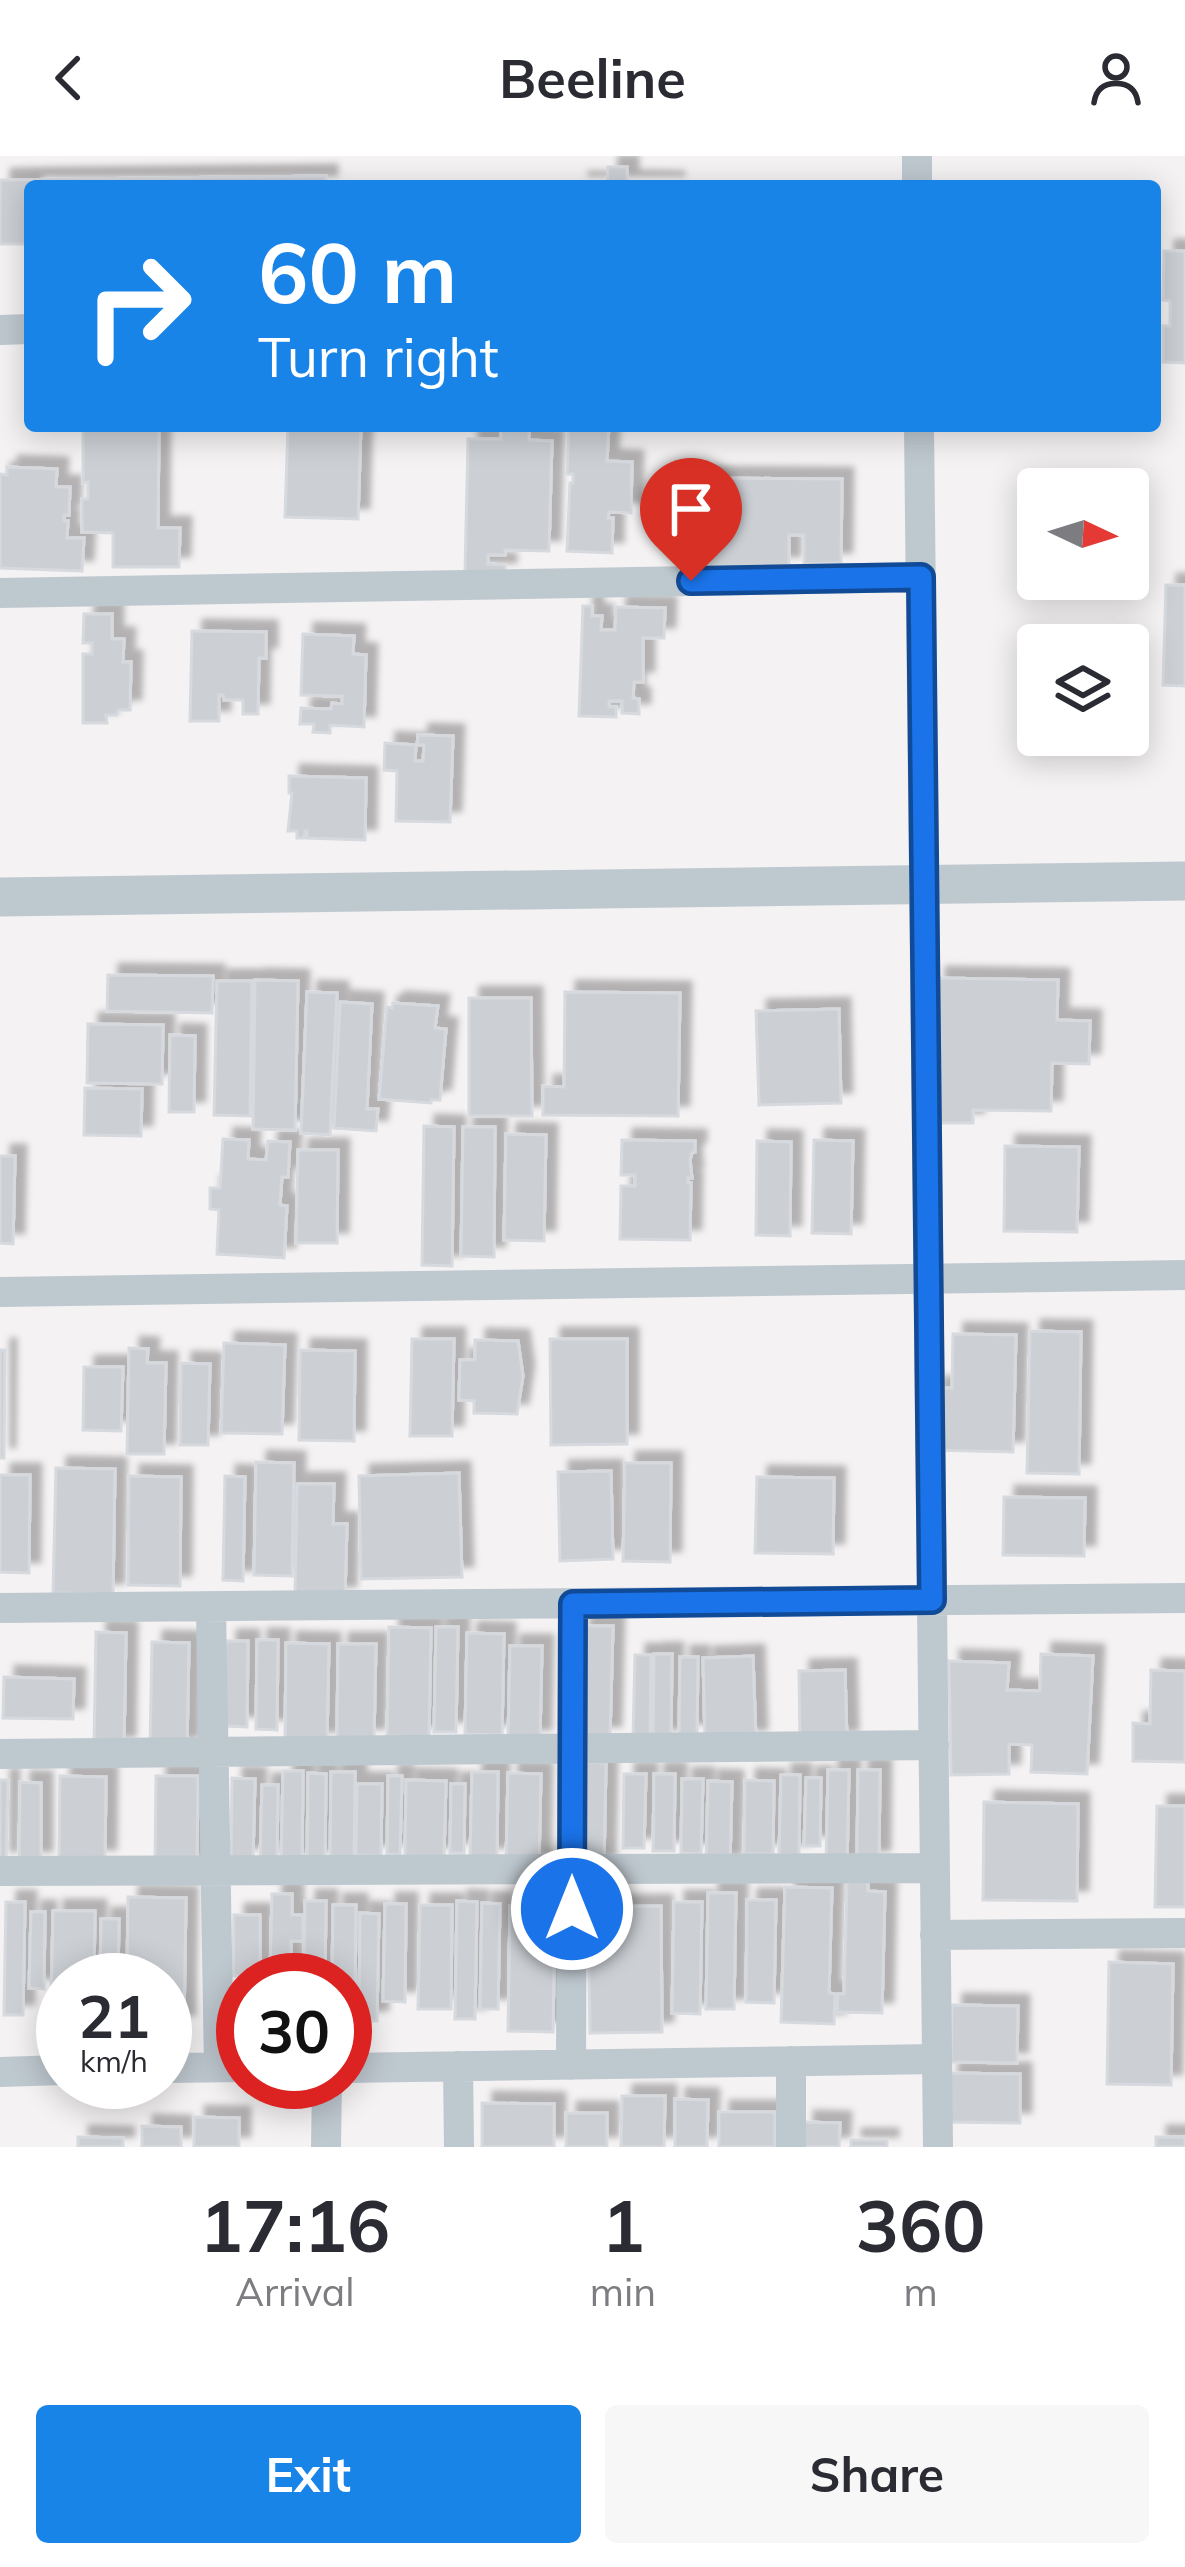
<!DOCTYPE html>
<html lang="en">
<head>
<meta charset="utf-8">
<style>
  :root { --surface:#fff; --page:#f7f7f7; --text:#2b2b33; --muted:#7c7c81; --accent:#1984e8 }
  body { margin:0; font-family:Mulish,sans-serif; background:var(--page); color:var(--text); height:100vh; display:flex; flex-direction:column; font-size:45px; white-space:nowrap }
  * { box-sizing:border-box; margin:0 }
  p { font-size:39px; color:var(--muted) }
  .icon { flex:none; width:66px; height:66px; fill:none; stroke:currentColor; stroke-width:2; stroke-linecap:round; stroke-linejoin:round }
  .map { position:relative; height:1991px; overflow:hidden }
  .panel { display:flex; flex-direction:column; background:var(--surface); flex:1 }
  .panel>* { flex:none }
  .hud { position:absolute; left:24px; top:24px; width:1137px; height:252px; border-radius:12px; box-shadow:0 6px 30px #0003; background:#1984e8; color:#fff; overflow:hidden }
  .needle { width:78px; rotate:94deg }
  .tools { position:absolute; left:1017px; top:312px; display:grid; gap:24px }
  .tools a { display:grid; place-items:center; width:132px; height:132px; border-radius:12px; background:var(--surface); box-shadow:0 6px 30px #0003; font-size:60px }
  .speed { position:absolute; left:36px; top:1797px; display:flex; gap:24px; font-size:60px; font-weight:700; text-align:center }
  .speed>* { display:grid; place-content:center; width:156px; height:156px; border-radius:50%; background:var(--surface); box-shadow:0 6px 30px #0003; line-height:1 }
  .speed small { font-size:30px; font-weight:400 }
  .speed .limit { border:18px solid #d22; background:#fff; color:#111 }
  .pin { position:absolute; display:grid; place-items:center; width:102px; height:102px; color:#fff; margin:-123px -51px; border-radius:50% 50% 50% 0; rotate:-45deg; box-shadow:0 0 12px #0007 }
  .pin .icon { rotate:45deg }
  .me { position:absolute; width:132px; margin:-66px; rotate:0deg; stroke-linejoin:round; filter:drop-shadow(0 0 9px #0008) }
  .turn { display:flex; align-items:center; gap:42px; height:252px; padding:0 36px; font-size:54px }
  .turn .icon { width:156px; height:156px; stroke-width:2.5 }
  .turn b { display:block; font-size:84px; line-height:102px }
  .eta { display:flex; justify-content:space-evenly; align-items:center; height:204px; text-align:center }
  .eta b { font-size:72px; font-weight:700; line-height:84px }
  .cta { display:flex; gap:24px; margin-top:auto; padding:24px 36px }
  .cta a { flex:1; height:138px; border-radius:12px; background:var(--accent); color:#fff; font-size:48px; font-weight:700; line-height:138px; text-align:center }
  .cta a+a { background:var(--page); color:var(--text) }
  header { display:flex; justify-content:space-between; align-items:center; height:156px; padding:0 36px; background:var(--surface); font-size:54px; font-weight:700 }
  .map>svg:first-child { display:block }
</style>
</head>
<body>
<header><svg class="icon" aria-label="back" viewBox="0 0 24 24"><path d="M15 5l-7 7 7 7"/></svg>Beeline<svg class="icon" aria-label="person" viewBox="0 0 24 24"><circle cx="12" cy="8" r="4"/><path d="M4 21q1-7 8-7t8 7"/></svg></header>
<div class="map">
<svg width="1185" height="1991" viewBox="0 0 1185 1991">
  <defs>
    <filter id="shadow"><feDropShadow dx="11" dy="-11" stdDeviation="3" flood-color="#0004"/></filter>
  </defs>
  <rect width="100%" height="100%" fill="#f4f2f3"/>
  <path fill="#ccd0d5" stroke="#d6d9de" stroke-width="3" filter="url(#shadow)" d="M608 11H627V26L673 27V30H578V27L607 28Z
    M326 20V30H30V88H0V24Z
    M1164 95H1185V207L1163 206V170H1170V145L1163 144Z
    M83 270H159L158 372H180L179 411H113V377L82 376V343H88V326L83 327Z
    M288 270H361L358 363 285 361Z
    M569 270H609L607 305 632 306 631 357 609 356 608 362H613L612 397 567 395 570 327H573V318H567Z
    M501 272 529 273V284L552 285 549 395 505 394V399H488V408L505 409V417L465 416 468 283H501Z
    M7 311 57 313 56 331H70L69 359H64V365H68L67 382H84L82 415 0 412V318L7 319Z
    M702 322 842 323 841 407 804 408V379H789V411L702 410 701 398 691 397 692 376 702 377Z
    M1166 429H1185V530L1163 529Z
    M583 450H592V460H602L601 474H615L616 451 665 452 664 482H643V526H634L633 542 639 543V558L622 557V545H609V551H616V561L579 560Z
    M84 458H112V483H124L123 506H131L130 554H118L117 559H106L107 567H83V498H92V487H83Z
    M192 475 266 476V502H259L258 558H243V544H224L223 539H219V565H190Z
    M303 478 354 480 353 498 366 499 364 571 330 569V577L313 576 314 568H300L301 552 331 553 332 547 342 548V540L301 539Z
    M418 579 453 580 450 666 396 665 397 615 384 614 385 587 416 589 415 605H423L424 589H417Z
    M289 620 366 622 365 684 307 682V675H305L304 682H297V675H288L292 637H289Z
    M108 819 213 820 212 857 107 855Z
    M935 822 1058 824 1057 864 1090 865 1089 908 1052 907 1051 955 973 954V967H932Z
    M255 824 298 825 295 974 253 973Z
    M217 825H252L250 960 214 959Z
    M307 836 337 837 330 979 301 977Z
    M565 836 680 837 678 960 543 959V930L564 931Z
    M469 842H531L532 960H469Z
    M340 846 372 848 367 953H378L376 975 334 972Z
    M393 847 438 850 435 872 446 873 440 944H431V947L379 943 387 851 392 852Z
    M839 853 841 947 759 949 756 855Z
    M88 868 163 869 162 928 87 927Z
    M170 879 195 880 194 956H169Z
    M85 932 142 933 141 980 84 979Z
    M424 970 454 971 452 1110 422 1109Z
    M463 971H495L494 1101 461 1100Z
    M506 978 546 979 544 1085 504 1084Z
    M223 983 249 984 248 1003 266 1004 268 985 290 986 288 1021H282L280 1049 287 1050 284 1102 217 1098 219 1054 210 1053V1032H220Z
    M622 984 695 985V996L692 997 690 1004 692 1022H688V1027H691L690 1084 620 1083 621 1030H635V1019H621Z
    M814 984 853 985 851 1078 812 1077Z
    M757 985 791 986 790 1080 756 1079Z
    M1005 990 1079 991 1077 1076 1004 1075Z
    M298 994H338L337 1087H296Z
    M0 1000H15L13 1088 0 1087Z
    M1030 1175 1081 1176 1079 1318 1027 1317Z
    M953 1178 1016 1179 1013 1296 931 1294 933 1232H952Z
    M412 1183H454L452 1280H410Z
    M550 1183H627V1288L551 1289Z
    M475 1184 518 1185 523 1220 517 1258 474 1257V1245L459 1244 460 1204H475Z
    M224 1187 285 1189 282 1278 221 1277Z
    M129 1192 148 1193 147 1207H166L164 1298H127Z
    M0 1194H5L4 1302H0Z
    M300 1194 355 1195 354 1285 299 1284Z
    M181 1207 210 1208 208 1289H180Z
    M84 1211H123L121 1275 83 1274Z
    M256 1306 294 1307 292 1420 254 1419Z
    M625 1307H671L670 1406 623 1405Z
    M56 1312 115 1313 113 1438 53 1437Z
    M611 1315 613 1403 560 1405 558 1316Z
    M459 1317 462 1421 361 1423 359 1320Z
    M0 1319H30L29 1417 0 1416Z
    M129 1320 181 1321 180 1430 128 1429Z
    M225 1320 245 1321 243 1425 223 1424Z
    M757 1321 834 1322 833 1398 755 1397Z
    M297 1328H334L333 1368H347L345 1441 295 1440Z
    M1004 1341 1085 1342 1084 1400 1003 1399Z
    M580 1470H613L610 1581 577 1580Z
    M389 1471 431 1472 429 1581 387 1580Z
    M436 1471H458L456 1576H434Z
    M96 1476 126 1477 124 1591H94Z
    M467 1477 504 1478 502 1579 465 1578Z
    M257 1484H278L277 1574 256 1573Z
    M226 1485H248L247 1571 224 1570Z
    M152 1486 189 1487 187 1592H150Z
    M286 1487 329 1488 327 1586 285 1585Z
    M338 1488H376L374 1583H337Z
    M510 1490H542L540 1584H508Z
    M654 1498H672L671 1584 653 1583Z
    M1041 1498 1093 1500 1087 1618 1031 1616 1032 1589 1009 1588V1618L951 1619 949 1505 1009 1507 1007 1534 1040 1535Z
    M635 1499H651L650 1584 633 1583Z
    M753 1500 756 1584 705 1585 703 1502Z
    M680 1501H698L697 1578H679Z
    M845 1514 847 1585 800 1586 799 1515Z
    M1151 1514 1185 1515V1606L1133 1605V1567L1150 1568Z
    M4 1521 74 1523 73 1563 3 1562Z
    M571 1606 606 1607 604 1709 569 1708Z
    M828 1614H849L847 1711H826Z
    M858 1614H880L879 1705H857Z
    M283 1615H303L302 1707H281Z
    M331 1616H355L354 1709H330Z
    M472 1616H498L497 1702H470Z
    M308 1617 326 1618 325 1705H307Z
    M508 1617 541 1618 539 1708 506 1707Z
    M624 1618H646L644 1692H623Z
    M654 1618H675L674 1695H653Z
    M781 1619H800L799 1699H779Z
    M60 1620 106 1621 105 1704 59 1703Z
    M156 1620H198L197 1710H155Z
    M388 1620H402L400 1699 387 1698Z
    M232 1622 255 1623 253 1703 231 1702Z
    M806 1622H821L820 1690H804Z
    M682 1623H703L701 1698 681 1697Z
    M0 1624H8L6 1706H0Z
    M406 1624 446 1625 444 1701H405Z
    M745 1624 774 1625 773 1698H744Z
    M708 1625 732 1626 730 1709H706Z
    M20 1626 41 1627V1706L19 1705Z
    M357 1628H382L381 1700 356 1699Z
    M451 1628H465L464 1697H450Z
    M262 1629H278L277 1706H260Z
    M984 1646 1078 1648 1077 1745 983 1744Z
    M1157 1650H1185V1751H1155Z
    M847 1726H868V1735L885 1736 882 1857 837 1856 838 1838H844Z
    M785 1731 832 1732 829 1837 835 1838 834 1868 781 1866Z
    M708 1737H736L734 1853H706Z
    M272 1738H292V1759H303V1785H291V1820L270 1819Z
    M128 1741 186 1742 184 1870 165 1869V1824H127Z
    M747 1744H776L774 1847 746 1846Z
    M305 1745H326L325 1824H304Z
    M457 1745 477 1746 475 1863H455Z
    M6 1746H25L23 1859H4Z
    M674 1746H702L700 1858 672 1857Z
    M482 1747 500 1748 498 1853H480Z
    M385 1748H406L405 1846 383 1845Z
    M333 1749H356L355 1851H345V1824H332Z
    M420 1749H452L451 1853H418Z
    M510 1750H555L553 1876 508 1875Z
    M661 1750 662 1876 590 1877 588 1751Z
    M53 1755H95L94 1824H63V1853H51Z
    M31 1756H45L44 1833 29 1832Z
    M360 1757 379 1758 377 1865H359Z
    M234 1759H260V1820H233Z
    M101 1763H119L118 1824H100Z
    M1109 1806 1173 1808 1171 1929 1107 1928Z
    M238 1830H243V1873H237Z
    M952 1849 1018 1850 1017 1907 951 1906Z
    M948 1917 1020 1918V1967L947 1966Z
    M622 1940H665L664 1991H621Z
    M675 1943 708 1944 707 1991H675Z
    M482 1947 554 1948V1991H482Z
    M719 1956H775V1991H719Z
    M566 1957H607V1991H566Z
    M194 1961 239 1962V1991H194Z
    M803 1966 840 1967 839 1991H803Z
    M142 1970 181 1971V1991H142Z
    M78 1981 123 1982V1991H78Z
    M1156 1981H1185V1991H1156Z
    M851 1984H887V1991H851Z"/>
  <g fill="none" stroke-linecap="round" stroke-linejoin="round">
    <path stroke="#bec8cf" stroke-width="30" d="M917 0V30
      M0 174 30 173
      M919 270 938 1991
      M0 437 921 421
      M0 1136 1185 1119
      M211 1451 219 1911
      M0 1452 1185 1442
      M0 1598 934 1589
      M0 1715 935 1712
      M935 1779 1185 1777
      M791 1905V1991
      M571 1909 573 1448
      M458 1910 459 1991
      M165 1912 243 1911
      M345 1912 937 1903
      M0 1916 63 1914
      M326 1991 327 1926"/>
    <path stroke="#bec8cf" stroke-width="39" d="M0 741 1185 725"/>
  </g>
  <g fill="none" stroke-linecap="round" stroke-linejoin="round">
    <g stroke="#114b97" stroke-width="30">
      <path id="route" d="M572 1753 573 1448 932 1444 921 421 691 425"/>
    </g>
    <use href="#route" stroke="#1a73e8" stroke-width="21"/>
  </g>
</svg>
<div class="tools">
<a><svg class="needle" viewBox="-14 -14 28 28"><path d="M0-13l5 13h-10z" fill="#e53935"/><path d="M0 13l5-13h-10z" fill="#7c7c81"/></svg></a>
<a><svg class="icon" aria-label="layers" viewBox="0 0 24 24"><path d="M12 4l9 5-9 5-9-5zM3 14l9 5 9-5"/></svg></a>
</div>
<div class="speed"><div>21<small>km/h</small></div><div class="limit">30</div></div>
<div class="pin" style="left:691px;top:425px;background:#d93025"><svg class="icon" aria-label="arrive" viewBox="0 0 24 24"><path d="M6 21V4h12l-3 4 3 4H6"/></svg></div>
<svg class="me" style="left:572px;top:1753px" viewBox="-20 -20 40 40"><circle r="17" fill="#1a73e8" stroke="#fff" stroke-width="3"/><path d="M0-11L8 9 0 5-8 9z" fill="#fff"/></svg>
<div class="hud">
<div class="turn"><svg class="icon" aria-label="right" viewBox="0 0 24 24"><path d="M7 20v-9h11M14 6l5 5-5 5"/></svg><div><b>60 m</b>Turn right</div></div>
</div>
</div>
<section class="panel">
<div class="eta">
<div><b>17:16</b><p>Arrival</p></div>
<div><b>1</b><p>min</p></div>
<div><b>360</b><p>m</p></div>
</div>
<div class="cta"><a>Exit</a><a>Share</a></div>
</section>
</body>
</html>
